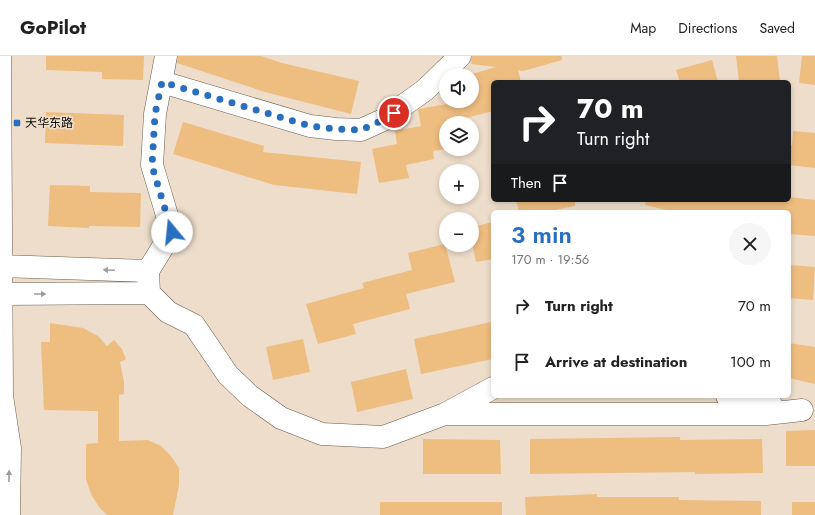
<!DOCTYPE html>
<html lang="en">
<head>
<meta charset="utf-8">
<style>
  :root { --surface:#fff; --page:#f6f6f6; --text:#222; --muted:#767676; --line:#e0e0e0; --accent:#296fc0 }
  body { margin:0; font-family:Jost,"Noto Sans SC",sans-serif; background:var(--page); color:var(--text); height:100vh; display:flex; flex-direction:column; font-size:15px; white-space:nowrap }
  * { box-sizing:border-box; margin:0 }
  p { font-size:13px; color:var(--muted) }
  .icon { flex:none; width:22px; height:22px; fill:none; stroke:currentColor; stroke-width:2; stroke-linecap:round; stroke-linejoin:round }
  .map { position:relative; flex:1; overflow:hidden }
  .sheet { position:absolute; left:491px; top:154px; width:300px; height:188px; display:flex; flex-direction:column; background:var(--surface); border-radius:6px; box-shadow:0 2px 6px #0003 }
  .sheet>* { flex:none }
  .banner { position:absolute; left:491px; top:24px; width:300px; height:122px; border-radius:6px; box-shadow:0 2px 6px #0003; background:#202124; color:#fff; overflow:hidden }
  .tools { position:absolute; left:439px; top:12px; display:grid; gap:8px }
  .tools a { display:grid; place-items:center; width:40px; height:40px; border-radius:50%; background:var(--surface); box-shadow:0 2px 6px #0003; font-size:20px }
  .pin { position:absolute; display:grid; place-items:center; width:34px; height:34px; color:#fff; margin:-17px; border:2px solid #fff; border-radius:50%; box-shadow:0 1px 4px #0007 }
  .me { position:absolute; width:44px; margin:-22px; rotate:343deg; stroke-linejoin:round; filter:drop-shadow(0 0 3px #0008) }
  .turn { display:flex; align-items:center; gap:14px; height:84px; padding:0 20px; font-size:18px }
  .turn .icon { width:52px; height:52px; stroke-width:2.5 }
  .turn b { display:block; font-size:28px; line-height:34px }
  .then { display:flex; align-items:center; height:38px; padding:0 20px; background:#0003; gap:8px; font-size:15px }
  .round { display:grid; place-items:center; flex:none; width:42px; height:42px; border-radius:21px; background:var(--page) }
  .head { display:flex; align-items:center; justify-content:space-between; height:68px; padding:0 20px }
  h1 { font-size:24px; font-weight:600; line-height:30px; color:var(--accent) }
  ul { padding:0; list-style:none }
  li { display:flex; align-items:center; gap:12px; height:56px; padding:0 20px }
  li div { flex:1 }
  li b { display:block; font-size:15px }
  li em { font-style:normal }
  header { display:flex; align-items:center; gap:24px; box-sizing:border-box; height:56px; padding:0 20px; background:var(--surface); border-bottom:1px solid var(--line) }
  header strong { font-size:19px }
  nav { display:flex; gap:22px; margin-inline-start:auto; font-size:14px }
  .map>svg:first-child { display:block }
</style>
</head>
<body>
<header>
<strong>GoPilot</strong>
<nav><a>Map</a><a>Directions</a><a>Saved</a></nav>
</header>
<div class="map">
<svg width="815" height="459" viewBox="0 0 815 459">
  <rect width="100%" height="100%" fill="#edddca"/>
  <path fill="#eebd80" d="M46 0H144L143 24 102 23V16L46 14Z
    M178 0H261L282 7 359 25 351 58 265 36 177 7Z
    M472 0H562V4L523 15 518 14 521 26H493V55L446 67V93L433 95 434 103 406 109 409 122 379 127 372 93 397 88 395 75 421 70 418 54 419 53 463 45H472V18L496 11 471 8Z
    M736 0H777L780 26H739Z
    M802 0H815V29L799 27Z
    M712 4 718 26H680L676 14Z
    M46 56 124 59 123 90 45 87Z
    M183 66 264 90 263 96 361 106 357 138 274 129 173 98Z
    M793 75 815 77V112L789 109V89H792Z
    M50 129 90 130V136L141 137 140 171 89 170V172L48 170Z
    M789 141 815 144V180L789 178V156H675L645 149 646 144H789Z
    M516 144H575V150L545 156H519Z
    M493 166V203L476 206 472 186V171Z
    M445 188 455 226 406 238 410 253 353 268 356 278 318 288 306 248 364 232 362 227 412 214 408 197Z
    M789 209 815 211 813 244 789 242Z
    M491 266 493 275V303L421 318 414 283Z
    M50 267 83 272 98 280 107 290 114 284 122 293 126 303 120 306 124 326V338L119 339V385L148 384 161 390 171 400 179 412V429L173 459H107L99 451 92 440 86 424V388L98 387V355L44 354 41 286H50Z
    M303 283 310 316 273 324 266 291Z
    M789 287 815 291V328L789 322Z
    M406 313 413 343 357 356 351 326Z
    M815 374V410H786V375Z
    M680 381V384L762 383 763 417 695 418V416L530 418V383Z
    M423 383 500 384 501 418H423Z
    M597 438V441H679V444L761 445V459H526L525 441Z
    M380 446H502V459H380Z
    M792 446H815V459H792Z"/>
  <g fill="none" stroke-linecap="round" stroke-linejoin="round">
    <g stroke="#6a5c4b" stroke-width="23">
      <path id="minor" d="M166 0 155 58 152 109 172 176 148 215 149 237 168 256 194 269 228 319 250 340 281 362 322 378 383 381 445 358 493 332
        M162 26 310 70 336 73 361 74 383 64 425 34 460 0
        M1 210 148 215
        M1 238 149 237
        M2 340 10 392 9 459
        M727 340 771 348
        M0 351 2 340 0 0
        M448 358H766L802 354"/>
    </g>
    <use href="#minor" stroke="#fff" stroke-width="22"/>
  </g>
  <defs><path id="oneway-solid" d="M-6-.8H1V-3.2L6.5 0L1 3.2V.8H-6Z"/></defs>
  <g fill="#9f9d9b">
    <use href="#oneway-solid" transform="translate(109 214) rotate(-178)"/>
    <use href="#oneway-solid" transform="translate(40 238)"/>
    <use href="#oneway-solid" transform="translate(9 420) rotate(-89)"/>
  </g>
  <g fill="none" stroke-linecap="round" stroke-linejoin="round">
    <path stroke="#296fc0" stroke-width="7" stroke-dasharray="0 12.6" d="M172 176 152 110 155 58 162 26 310 70 336 73 361 74 383 64 394 57"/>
  </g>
  <rect fill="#296fc0" stroke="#edddca" stroke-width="1.5" x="13" y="63" width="8" height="8" rx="2"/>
  <g text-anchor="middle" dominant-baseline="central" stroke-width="3.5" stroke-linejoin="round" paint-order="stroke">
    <g font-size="12" fill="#100b05" stroke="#edddca" text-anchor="start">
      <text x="25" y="67">天华东路</text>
    </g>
  </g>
</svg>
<div class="tools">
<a><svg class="icon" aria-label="sound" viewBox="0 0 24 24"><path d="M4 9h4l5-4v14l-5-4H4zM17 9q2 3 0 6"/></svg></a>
<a><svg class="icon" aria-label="layers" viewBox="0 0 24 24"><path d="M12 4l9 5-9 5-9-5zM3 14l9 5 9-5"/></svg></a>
<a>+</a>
<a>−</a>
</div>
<div class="pin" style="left:394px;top:57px;background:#d93025"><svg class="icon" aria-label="arrive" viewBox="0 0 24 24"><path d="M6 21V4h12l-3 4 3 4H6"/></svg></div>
<svg class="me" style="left:172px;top:176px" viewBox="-20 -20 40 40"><circle r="19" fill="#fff"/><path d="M0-13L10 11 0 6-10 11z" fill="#296fc0"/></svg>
<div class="banner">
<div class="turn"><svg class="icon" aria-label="right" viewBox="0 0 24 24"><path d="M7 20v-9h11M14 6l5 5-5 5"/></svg><div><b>70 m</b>Turn right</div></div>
<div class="then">Then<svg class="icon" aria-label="arrive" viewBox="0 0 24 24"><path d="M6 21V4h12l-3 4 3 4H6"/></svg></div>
</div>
<section class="sheet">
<div class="head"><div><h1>3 min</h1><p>170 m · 19:56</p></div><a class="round"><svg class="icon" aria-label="close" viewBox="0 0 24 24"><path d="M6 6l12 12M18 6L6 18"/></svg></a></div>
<ul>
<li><svg class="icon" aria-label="right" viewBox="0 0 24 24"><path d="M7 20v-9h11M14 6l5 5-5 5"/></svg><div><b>Turn right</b></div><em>70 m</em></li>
<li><svg class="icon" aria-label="arrive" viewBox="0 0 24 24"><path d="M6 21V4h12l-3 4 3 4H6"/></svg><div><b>Arrive at destination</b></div><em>100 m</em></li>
</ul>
</section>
</div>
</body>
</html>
